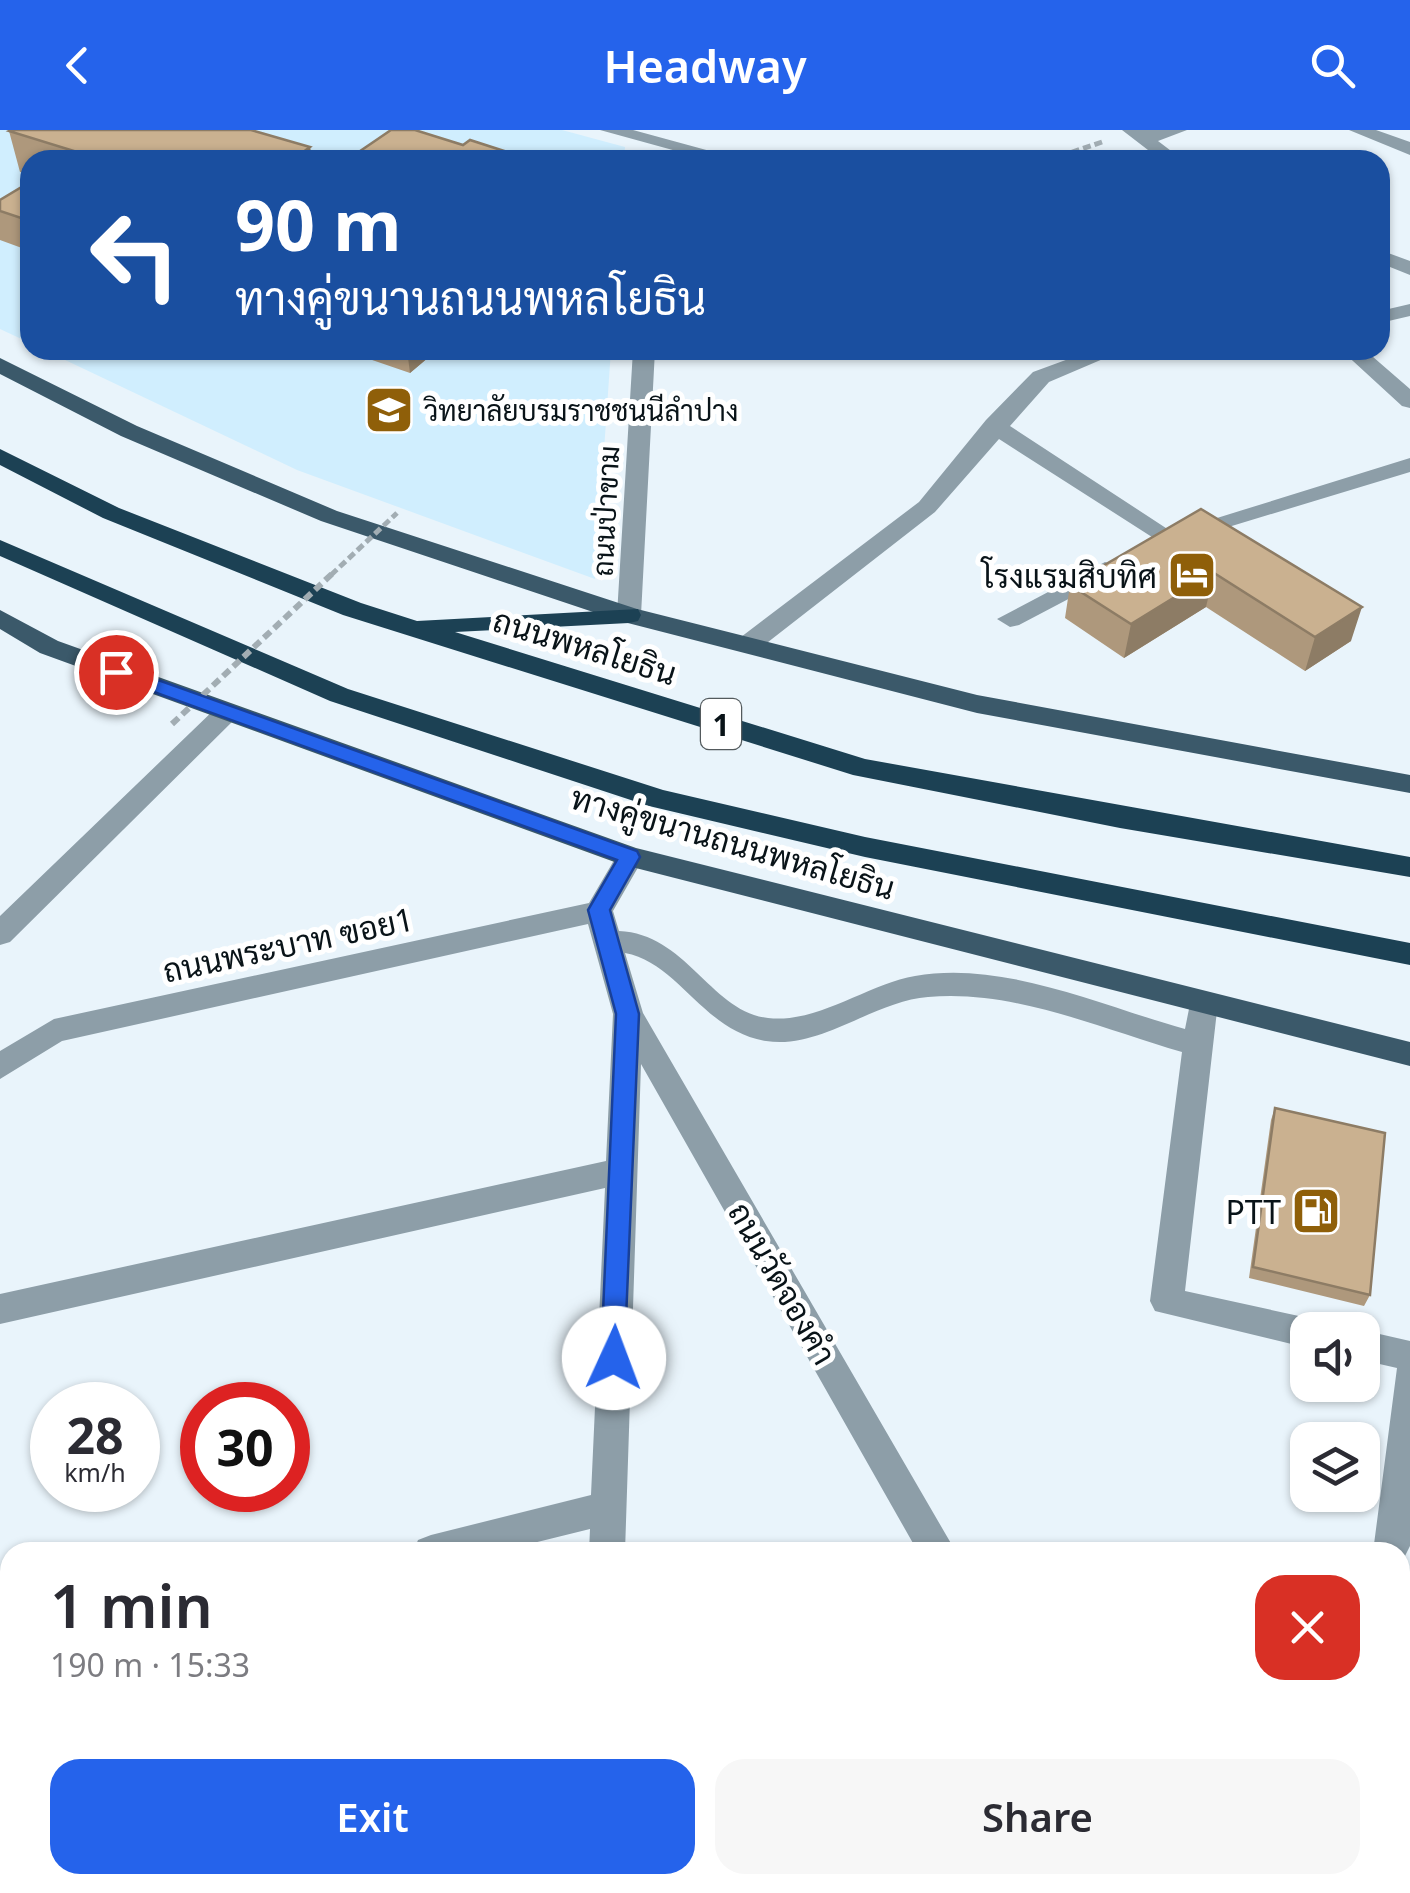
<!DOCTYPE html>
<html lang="en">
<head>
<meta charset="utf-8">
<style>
  :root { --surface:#fff; --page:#f7f7f7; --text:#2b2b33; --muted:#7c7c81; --accent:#2563eb }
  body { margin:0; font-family:"Noto Sans",Sarabun,sans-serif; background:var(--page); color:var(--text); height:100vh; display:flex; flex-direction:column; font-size:38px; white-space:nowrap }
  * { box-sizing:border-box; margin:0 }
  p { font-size:32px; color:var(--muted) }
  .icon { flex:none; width:55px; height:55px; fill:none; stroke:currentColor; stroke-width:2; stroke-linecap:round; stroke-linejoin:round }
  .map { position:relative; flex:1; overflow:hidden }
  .panel { position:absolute; left:0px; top:1412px; width:1410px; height:352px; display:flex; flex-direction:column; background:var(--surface); border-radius:30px 30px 0 0; box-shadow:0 2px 8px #0004 }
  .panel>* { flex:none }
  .hud { position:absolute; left:20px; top:20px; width:1370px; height:210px; border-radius:30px; box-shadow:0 2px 8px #0004; background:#1a4fa0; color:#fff; overflow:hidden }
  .fabs { position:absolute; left:1290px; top:1182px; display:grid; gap:20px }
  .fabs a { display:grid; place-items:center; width:90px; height:90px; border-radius:20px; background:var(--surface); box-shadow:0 2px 8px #0004; font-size:50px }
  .speed { position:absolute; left:30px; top:1252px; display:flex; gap:20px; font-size:50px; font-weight:700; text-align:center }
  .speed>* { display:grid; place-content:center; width:130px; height:130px; border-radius:50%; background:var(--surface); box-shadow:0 2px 8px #0004; line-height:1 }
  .speed small { font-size:25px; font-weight:400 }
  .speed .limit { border:15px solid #d22; background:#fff; color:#111 }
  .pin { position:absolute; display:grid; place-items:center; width:85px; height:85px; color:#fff; margin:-42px; border:5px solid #fff; border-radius:50%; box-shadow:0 2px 10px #0007 }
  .me { position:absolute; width:110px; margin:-55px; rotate:2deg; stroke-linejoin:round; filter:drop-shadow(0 0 8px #0008) }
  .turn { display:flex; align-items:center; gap:35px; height:210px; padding:0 50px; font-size:45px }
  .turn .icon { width:130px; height:130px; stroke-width:2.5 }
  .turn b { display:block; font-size:70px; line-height:85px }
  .round { display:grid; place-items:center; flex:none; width:105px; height:105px; border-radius:30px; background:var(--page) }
  .head { display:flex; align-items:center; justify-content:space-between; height:170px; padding:0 50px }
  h1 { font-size:60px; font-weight:600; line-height:75px }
  .button { display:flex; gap:20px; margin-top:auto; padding:20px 50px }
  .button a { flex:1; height:115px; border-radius:30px; background:var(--accent); color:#fff; font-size:40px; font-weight:600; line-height:115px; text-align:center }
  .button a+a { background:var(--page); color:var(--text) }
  header { display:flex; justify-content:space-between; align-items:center; height:130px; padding:0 50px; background:var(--accent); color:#fff; font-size:45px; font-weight:600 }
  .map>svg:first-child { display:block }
</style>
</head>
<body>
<header><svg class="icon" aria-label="back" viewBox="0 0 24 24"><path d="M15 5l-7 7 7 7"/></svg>Headway<svg class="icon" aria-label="search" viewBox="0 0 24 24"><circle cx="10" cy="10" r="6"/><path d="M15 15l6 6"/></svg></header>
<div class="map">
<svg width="1410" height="1763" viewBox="0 0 1410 1763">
  <rect width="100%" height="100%" fill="#e9f4fb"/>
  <path fill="#d0eefe" d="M0 0H562L625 17 624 30H30V213L0 199Z
    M44 220H611L595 449 297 340Z"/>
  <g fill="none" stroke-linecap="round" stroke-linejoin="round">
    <path stroke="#a2adb3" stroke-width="5" stroke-dasharray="8 4" stroke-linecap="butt" d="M1049 30 1105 11"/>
    <path fill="#8d9ea8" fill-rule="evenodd" d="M600 0H633L743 30H709Z
      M1122 0H1187L1158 11 1183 30H1161Z
      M1349 0H1376L1410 12V25Z
      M1380 120 1410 131V145L1380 133Z
      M1410 174V186L1380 193V181Z
      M633 220H655L641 485 629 493 617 485Z
      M1093 220H1124L1049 252 1010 296 1172 402 1410 328V342L1166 416 999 309 935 382 759 519H741L737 513 741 507 919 372 986 290 1033 242Z
      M1341 220H1365L1410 259V278L1402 276Z
      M1105 432 1114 435 1117 440 1114 445 1019 495 1010 497 997 489Z
      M227 573 240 582 236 588 10 812 0 815V786L218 576Z
      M630 717 644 727 613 781 619 801C687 804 711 882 768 888 817 894 868 854 915 846 1003 830 1102 876 1185 899L1192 864H1214L1218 872 1185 1161 1308 1188 1320 1193 1324 1200H1308V1218L1155 1181 1150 1171 1182 922C1102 899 1013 859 928 867 874 871 820 920 766 911 703 901 679 833 625 823L643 883 956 1422H918L641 934 625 1422H589L590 1399 497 1422H413L418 1410 431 1405 591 1365 605 1058 0 1194V1164L606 1031 613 884 588 794 62 911 0 949V921L54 889 589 773 620 720Z
      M1362 1200 1410 1211V1416L1400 1436V1422H1373L1397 1238 1362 1230Z
      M10 1510V1548L0 1551V1513Z
      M573 1755H615L614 1763H572Z
      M1109 1755H1152L1156 1763H1113Z"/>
    <path fill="#3b596a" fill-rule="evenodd" d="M0 228 137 296 337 381 637 479 977 565 1410 645V663L977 583 620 491 321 391 121 306 0 244Z
      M0 480 58 511 636 718 1410 912V936L620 734 40 523 0 499Z"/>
    <path fill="#1c4154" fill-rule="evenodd" d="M0 319 119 378 361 473 417 491 638 479 641 485 638 491 629 493 455 502 865 629 1410 727V747L1120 698 853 645 343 485 103 388 0 335Z
      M0 410 348 559 663 660 865 707 1410 813V835L865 727 649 676 330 571 0 426Z"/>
    <path stroke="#a2adb3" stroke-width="5" stroke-dasharray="8 4" stroke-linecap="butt" d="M331 445 397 383"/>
    <path stroke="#a2adb3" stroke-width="6" stroke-dasharray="9 5" stroke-linecap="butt" d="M172 594 334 442"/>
  </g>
  <path fill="#ae987c" d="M9 1 310 17 312 30H30V45L20 42Z
    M30 52V121L0 110V70Z
    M343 220H436V221L410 243Z
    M1201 379 1351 511 1305 541 1206 477 1124 528 1065 488 1070 455Z
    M1275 978 1370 1165 1364 1176 1249 1148 1271 990Z"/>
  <path fill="#8d7c65" d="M310 17 312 30H292Z
    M407 220H436V221L410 243Z
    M1214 443 1206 477 1124 528 1131 494Z
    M1362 477 1351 511 1305 541 1315 507Z"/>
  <path fill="#cab190" stroke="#8d7c65" stroke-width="2.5" d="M11 0H251L310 17 292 30H103L9 1Z
    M391 0H415L463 15 470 10 532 30H347Z
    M30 52V91L0 81V70Z
    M1201 379 1362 477 1315 507 1214 443 1131 494 1070 455Z
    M1275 978 1385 1003 1370 1165 1253 1137Z"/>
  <path fill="#2563eb" stroke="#184099" stroke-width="2.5" d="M116 535 637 721 640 727 610 780 639 884 624 1236H605L601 1228 616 884 588 780 617 730 110 546V537Z"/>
  <defs>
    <g id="university-square" transform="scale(2.5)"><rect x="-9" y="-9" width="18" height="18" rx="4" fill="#8f5f09" stroke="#fff"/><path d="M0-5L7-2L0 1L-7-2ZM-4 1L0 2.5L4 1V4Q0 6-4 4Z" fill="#fff"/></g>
    <g id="hotel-square" transform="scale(2.5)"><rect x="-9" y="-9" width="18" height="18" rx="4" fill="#8f5f09" stroke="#fff"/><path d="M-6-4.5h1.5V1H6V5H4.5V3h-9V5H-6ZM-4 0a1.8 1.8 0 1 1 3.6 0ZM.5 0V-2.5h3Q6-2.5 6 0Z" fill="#fff"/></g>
    <g id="fuel-square" transform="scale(2.5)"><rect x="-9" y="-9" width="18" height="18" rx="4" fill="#8f5f09" stroke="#fff"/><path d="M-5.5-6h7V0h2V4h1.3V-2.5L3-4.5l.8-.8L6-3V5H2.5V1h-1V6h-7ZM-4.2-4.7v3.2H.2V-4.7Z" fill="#fff"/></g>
  </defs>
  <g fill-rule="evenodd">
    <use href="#university-square" x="389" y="280"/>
    <use href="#hotel-square" x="1192" y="445"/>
    <use href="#fuel-square" x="1316" y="1081"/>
  </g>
  <g text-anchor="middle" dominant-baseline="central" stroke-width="10" stroke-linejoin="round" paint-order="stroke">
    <g font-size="28" fill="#091318" stroke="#fff" text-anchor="start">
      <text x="424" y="280">วิทยาลัยบรมราชชนนีลำปาง</text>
    </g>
    <g font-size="28" fill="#091318" stroke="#fff">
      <text transform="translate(605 381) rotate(-87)">ถนนป่าขาม</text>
    </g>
    <rect fill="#fff" stroke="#535a5d" stroke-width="2.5" x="701" y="569" width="40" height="50" rx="8"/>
    <g font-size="30" font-weight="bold" fill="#091318">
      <text x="721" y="594">1</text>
    </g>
    <g font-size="32" fill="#091318" stroke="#fff" text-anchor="end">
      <text x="1157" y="445">โรงแรมสิบทิศ</text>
      <text x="1281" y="1081">PTT</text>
    </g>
    <g font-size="32" fill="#091318" stroke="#fff">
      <text transform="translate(585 516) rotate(17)">ถนนพหลโยธิน</text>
      <text transform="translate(733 712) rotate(16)">ทางคู่ขนานถนนพหลโยธิน</text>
      <text transform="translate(288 814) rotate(-12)">ถนนพระบาท ฃอย1</text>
      <text transform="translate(783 1153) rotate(60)">ถนนวัดจองคำ</text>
    </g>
  </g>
</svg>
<div class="fabs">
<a><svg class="icon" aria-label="sound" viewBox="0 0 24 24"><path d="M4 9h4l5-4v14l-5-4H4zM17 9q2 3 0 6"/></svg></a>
<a><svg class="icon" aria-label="layers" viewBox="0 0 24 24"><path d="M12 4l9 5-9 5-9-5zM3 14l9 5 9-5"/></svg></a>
</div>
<div class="speed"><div>28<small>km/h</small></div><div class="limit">30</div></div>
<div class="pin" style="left:116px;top:542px;background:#d93025"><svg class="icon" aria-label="arrive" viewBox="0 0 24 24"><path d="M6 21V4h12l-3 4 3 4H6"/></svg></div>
<svg class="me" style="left:614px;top:1228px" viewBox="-20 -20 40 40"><circle r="19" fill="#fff"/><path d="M0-13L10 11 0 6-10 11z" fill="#2563eb"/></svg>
<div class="hud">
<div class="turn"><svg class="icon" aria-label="left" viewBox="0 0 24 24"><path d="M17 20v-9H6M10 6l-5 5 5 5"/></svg><div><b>90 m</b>ทางคู่ขนานถนนพหลโยธิน</div></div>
</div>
<section class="panel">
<div class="head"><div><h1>1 min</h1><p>190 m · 15:33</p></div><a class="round" style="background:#d93025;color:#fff"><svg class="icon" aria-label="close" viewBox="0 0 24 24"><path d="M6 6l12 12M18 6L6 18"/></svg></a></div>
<div class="button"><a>Exit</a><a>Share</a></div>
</section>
</div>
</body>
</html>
